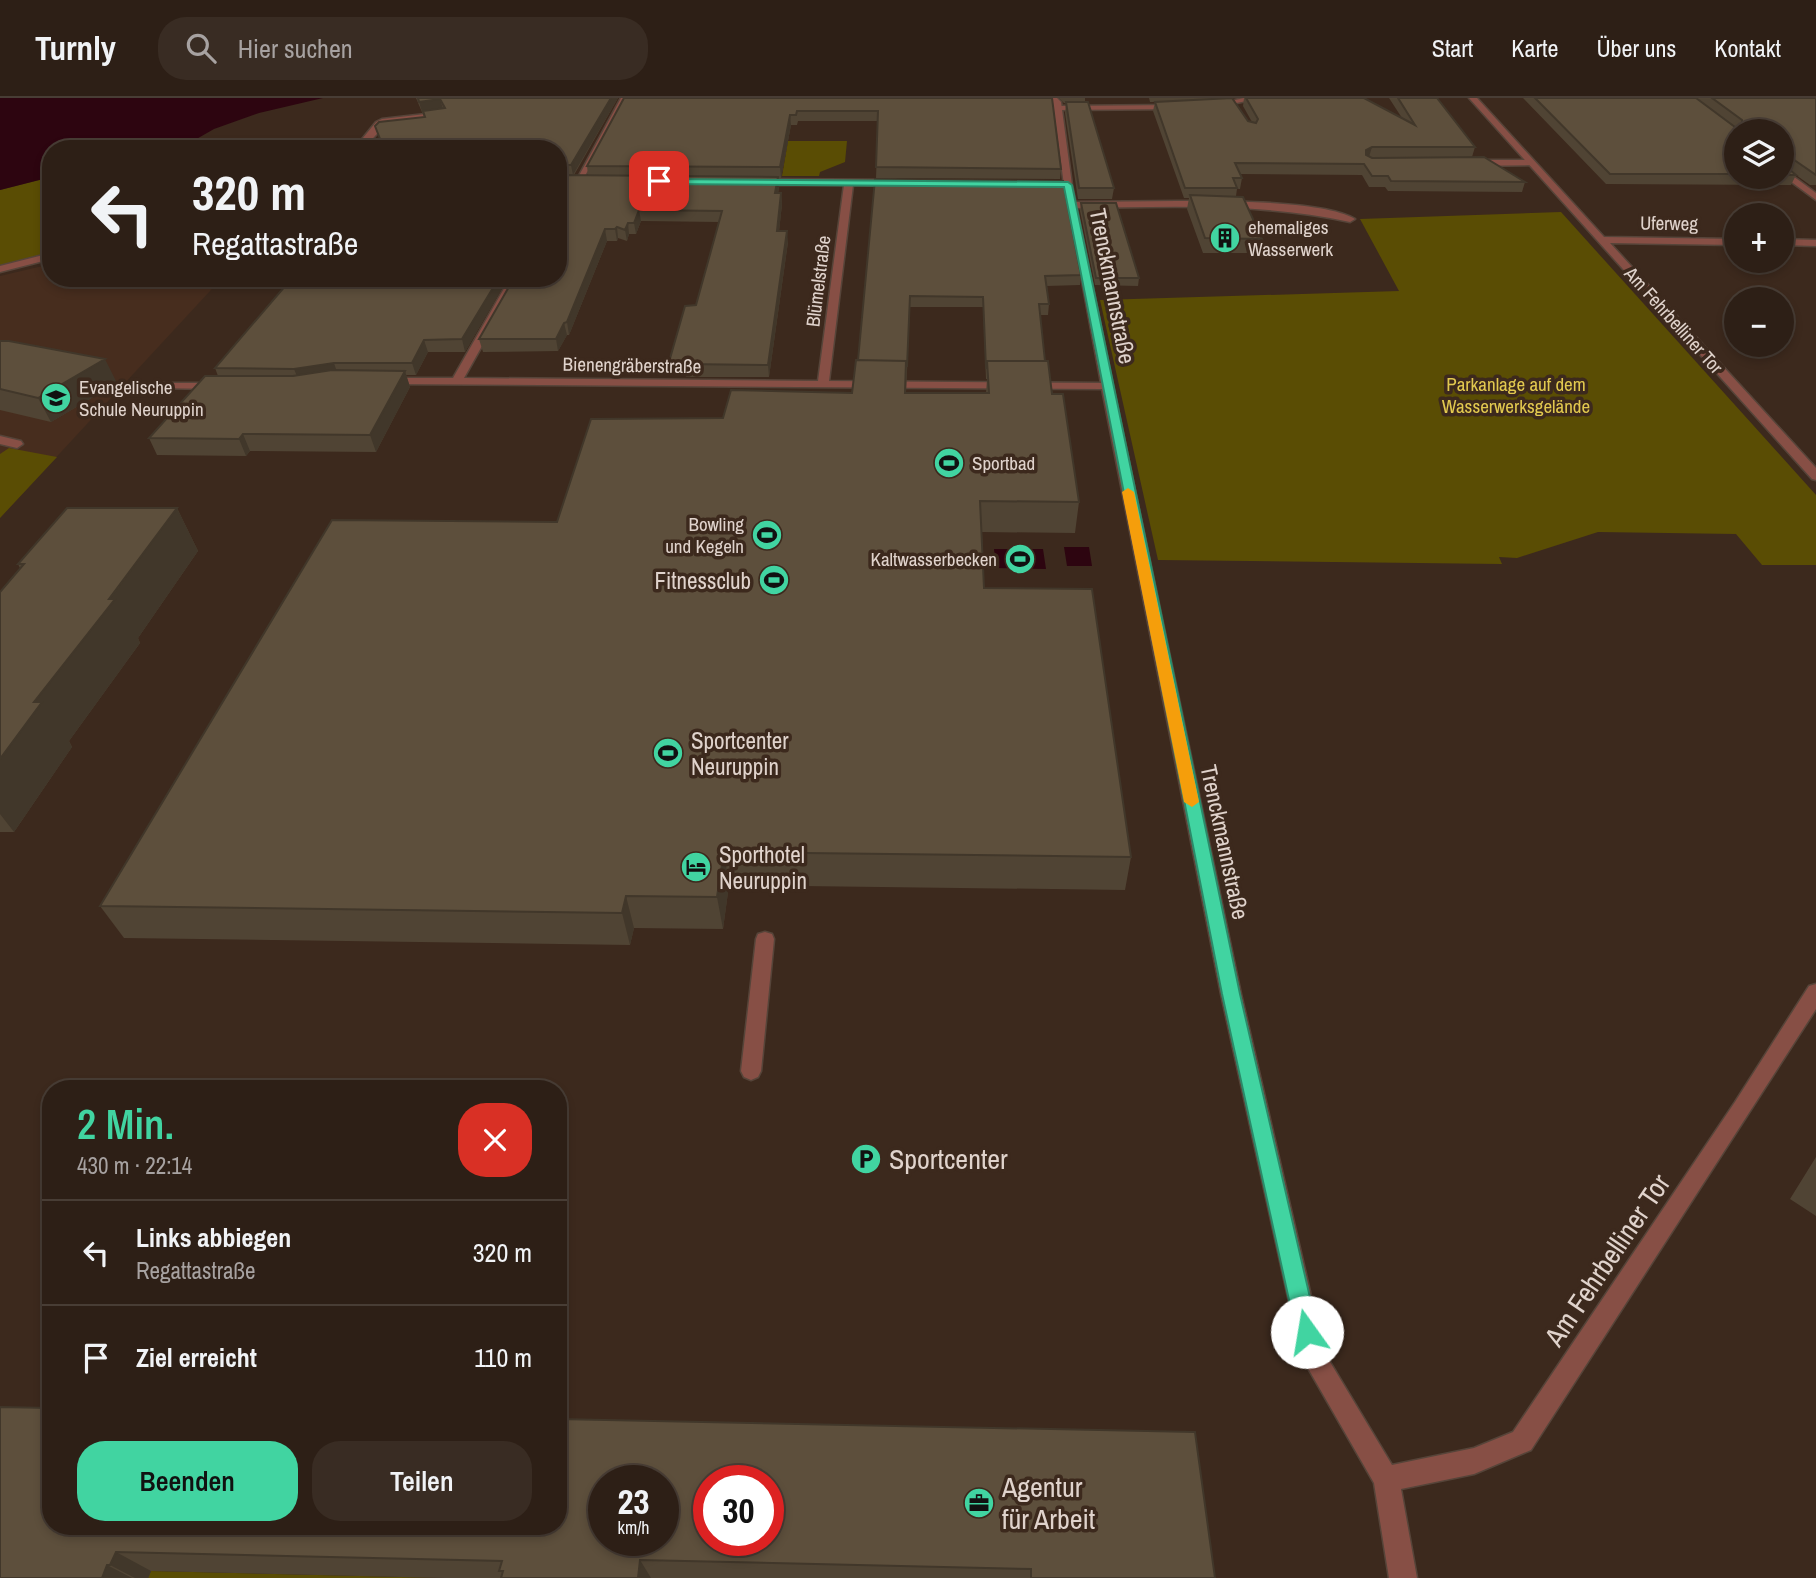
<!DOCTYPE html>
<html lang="de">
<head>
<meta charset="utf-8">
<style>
  :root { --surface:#2d1f16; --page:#392c23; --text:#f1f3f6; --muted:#a7a2a1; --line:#483d35; --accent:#41d4a1 }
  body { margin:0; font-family:"Archivo Narrow",sans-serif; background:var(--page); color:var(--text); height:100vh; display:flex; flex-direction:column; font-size:26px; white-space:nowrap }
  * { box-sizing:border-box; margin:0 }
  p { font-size:23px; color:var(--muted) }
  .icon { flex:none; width:38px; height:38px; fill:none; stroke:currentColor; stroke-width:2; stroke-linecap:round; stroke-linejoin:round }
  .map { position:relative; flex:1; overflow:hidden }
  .side { position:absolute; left:42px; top:982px; width:525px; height:455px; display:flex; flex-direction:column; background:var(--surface); border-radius:28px; box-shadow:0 4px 10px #0003,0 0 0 2px var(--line) }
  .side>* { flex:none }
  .hud { position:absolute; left:42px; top:42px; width:525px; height:147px; border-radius:28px; box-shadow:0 4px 10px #0003,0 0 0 2px var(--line); background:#2d1f16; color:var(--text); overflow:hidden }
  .controls { position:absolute; left:1724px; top:21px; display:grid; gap:14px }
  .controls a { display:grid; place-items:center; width:70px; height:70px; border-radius:50%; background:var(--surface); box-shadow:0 4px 10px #0003,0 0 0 2px var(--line); font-size:35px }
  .speed { position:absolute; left:588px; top:1367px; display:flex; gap:14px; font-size:35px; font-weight:700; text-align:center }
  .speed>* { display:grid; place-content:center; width:91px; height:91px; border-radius:50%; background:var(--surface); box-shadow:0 4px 10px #0003,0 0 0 2px var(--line); line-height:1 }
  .speed small { font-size:18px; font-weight:400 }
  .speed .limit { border:10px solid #d22; background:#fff; color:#111 }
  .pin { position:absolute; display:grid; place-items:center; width:60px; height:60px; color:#fff; margin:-30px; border-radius:14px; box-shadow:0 4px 10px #0006 }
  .me { position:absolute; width:77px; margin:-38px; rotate:347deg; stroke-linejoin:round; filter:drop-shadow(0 0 5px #0008) }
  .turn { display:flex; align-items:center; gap:24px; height:147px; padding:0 35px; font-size:32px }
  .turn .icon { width:91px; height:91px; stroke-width:2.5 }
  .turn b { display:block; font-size:49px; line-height:60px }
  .round { display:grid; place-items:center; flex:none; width:74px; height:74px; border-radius:28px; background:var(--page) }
  .summary { display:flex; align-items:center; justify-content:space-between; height:119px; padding:0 35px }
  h1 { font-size:42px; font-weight:600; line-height:52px; color:var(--accent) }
  .action { display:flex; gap:14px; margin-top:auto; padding:14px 35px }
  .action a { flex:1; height:80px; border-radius:28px; background:var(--accent); color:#111; font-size:28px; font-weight:600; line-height:80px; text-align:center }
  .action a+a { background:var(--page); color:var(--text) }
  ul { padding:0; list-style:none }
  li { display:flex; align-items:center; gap:21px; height:105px; padding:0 35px; border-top:2px solid var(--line) }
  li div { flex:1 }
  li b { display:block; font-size:26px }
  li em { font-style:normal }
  header { display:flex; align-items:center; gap:42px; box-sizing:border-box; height:98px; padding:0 35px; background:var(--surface); border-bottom:2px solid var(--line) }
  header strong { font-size:33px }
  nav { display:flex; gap:38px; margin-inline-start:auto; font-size:24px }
  .search { width:490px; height:63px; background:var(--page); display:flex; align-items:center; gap:18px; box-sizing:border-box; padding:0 24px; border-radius:28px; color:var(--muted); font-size:26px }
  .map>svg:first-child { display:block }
</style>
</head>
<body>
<header>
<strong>Turnly</strong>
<div class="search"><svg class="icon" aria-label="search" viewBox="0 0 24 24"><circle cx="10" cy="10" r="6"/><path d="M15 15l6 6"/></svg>Hier suchen</div>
<nav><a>Start</a><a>Karte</a><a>Über uns</a><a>Kontakt</a></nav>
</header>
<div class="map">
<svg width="1816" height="1480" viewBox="0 0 1816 1480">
  <rect width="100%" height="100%" fill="#3c291d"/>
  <path fill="#472d1e" d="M51 166V180H222L0 420V178Z"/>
  <path fill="#5a4d04" d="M788 43H847L845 64 820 74 819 78H782Z
    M51 79V158L0 171V92Z
    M1561 114 1816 397V467H1762L1736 436 1598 434 1517 460 1499 459 1502 466 1158 462 1100 202 1399 193 1360 121Z
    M9 350 57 359 0 420V356Z
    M151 1473 444 1480H148Z"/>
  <path fill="#2d0510" d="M0 0H323L259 15 214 31 179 51H51V79L0 92Z
    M1064 449H1089L1092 468H1067Z
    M994 451H1043L1046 471 996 470Z"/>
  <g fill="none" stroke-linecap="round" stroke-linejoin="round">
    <g stroke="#564439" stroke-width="3">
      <path id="lane" d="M1244 0H1261L1212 10 1208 8Z
        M1177 7 1180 11 1058 12 1054 10 1058 8Z
        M1532 62 1535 67 1469 68 1465 65 1469 62Z
        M1177 103C1216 103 1324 102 1355 121L1350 124C1259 104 1166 109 1073 110L1068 107 1073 104Z
        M0 338 21 343 23 346 17 350 0 346Z
        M765 834 772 836 774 841 761 973 758 979 751 982 744 979 741 973 756 841 758 836Z"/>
    </g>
    <g stroke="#564439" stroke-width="3">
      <path id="street" d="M621 0H629L582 83 575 85Z
        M1048 0H1057L1061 4 1072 87 1113 288 1241 896 1324 1254 1392 1367 1474 1350 1513 1334 1735 1004 1809 888 1816 886V911L1531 1352 1474 1376 1401 1391 1417 1480H1389L1374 1385 1301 1258 1221 896 1102 291 386 286 380 283 386 280H453L510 180H520L464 280 818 283 844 87H756L752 84 756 81 896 82 900 85 896 88 853 87 829 283 1101 285 1064 87 1053 5Z
        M1469 0H1477L1604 139 1736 141V147L1610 145 1816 370V382L1812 381Z
        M443 14 446 18 387 25 363 51H354L376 24 382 21Z
        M1782 70 1816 95V102L1782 77Z
        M1782 141 1816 142V148L1782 147Z
        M51 155V161L0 174V168Z
        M158 285H218L224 288 218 291 154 290V286Z"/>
    </g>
    <use href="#lane" fill="#874f45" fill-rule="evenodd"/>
    <use href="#street" fill="#874f45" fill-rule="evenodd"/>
  </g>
  <path fill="#504434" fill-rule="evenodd" d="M416 0H618L574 77H588L587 68 624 0H1052L1061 71 1060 81 876 80 878 23H798L797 27H791L781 80H778L779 90 778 95H781L782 106 779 133 788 144 769 279H686L685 276H671L669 264 696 207 719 124 641 123 636 136H629L627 143 618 140 617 143H607L569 237H567L558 253 483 254 479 241 558 180V51H383L375 28 424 19Z
    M1059 0H1085V4L1114 90 1112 101H1078L1065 15 1066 5H1064Z
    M1149 0H1232L1248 23 1252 24 1243 8 1244 0H1364L1402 20 1389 0H1437L1475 49 1472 59H1370L1525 84 1522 94 1388 93 1385 89H1369L1362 77 1240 76 1242 80 1240 91H1237L1236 98 1262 141 1259 155H1203L1187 111 1189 100H1184L1153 13 1155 4H1150Z
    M1523 0H1816V87H1810L1796 77 1791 87 1606 86ZM1736 33H1782V79H1736Z
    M875 81 1081 177 1080 187 1047 188 1049 206 1048 217H1040L1045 263 1079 404 1075 435 982 434 984 490 1131 759 1125 792 729 787 723 831 634 830 630 847 124 840 100 808 557 424 723 320 852 295 858 262ZM910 209H983L986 281H987L986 295H906Z
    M1081 105 1139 180 1138 188 1095 187 1080 113Z
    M508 180 465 254H428L416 277H406L410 289 376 354 250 353 246 358 157 357 149 340 218 278 215 270Z
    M0 243 117 285 51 324 0 312Z
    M177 410 198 453 138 540 140 545 69 643 72 649 14 734H0V494L20 470 18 466Z
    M1816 1059V1118L1790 1101Z
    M0 1309 1215 1480H444L151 1473 148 1480H0Z"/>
  <path fill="#41372a" d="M611 0H618L573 77 571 67Z
    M440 1 443 11 422 14 419 4Z
    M790 17 791 27 781 80 780 69Z
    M1372 49 1369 59 1363 63 1366 52Z
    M778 79 779 90 776 106 775 95Z
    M781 95 782 106 778 144 777 133Z
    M639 112 641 123 636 136 634 125Z
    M628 125 629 136 627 143 625 132Z
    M617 129 618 140 617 143 615 131Z
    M605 131 607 143 569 237 567 224Z
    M787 133 788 144 769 279 768 267Z
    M499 180H508L465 254 462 241Z
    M564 225 567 237 558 253 556 241Z
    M424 242 428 254 416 277 412 265Z
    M105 261 117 285 51 324 38 300Z
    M334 265 338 277 299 283 294 271Z
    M405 273 410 289 376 354 370 337Z
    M243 336 250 353 246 358 239 341Z
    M177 410 198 453 138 540 140 545 69 643 72 649 14 734 0 716V661L34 604Z
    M724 754 729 787 723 831 717 799Z
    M626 798 634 830 630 847 622 815Z
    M116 1454 151 1473 148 1480H135L110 1467Z
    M640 1462 651 1480H638Z
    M107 1467 132 1480H102Z"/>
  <path fill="#5d4f3c" stroke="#41372a" stroke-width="2" fill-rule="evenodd" d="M418 0H611L571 67H558V51H384L375 28 379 24 425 19 423 13 445 10 440 1 419 4Z
    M624 0H1052L1061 71 876 69 878 13H797L796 17H790L780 69 587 68Z
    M1232 0 1248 23 1256 25 1258 21 1246 0H1364L1415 27 1398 0H1437L1475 49H1372L1366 52V57L1372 60 1484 59 1525 84 1391 83 1388 78H1372L1364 66 1235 65 1242 80H1233L1237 90H1185L1155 4Z
    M1535 0H1696L1739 32H1742V22L1712 0H1816V77L1787 57 1784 67 1796 77H1782V33H1736V76H1610Z
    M1066 4H1088L1114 90H1079Z
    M558 77 778 79 775 95H781L777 133H787L768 267 684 266 685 264H669L685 208 696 207 722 113 639 112 634 125H628L625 132 617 129 615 131H605L567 224 564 225 556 241H479L514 180H558Z
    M875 81 1063 83 1081 177 1045 178 1049 206H1039L1045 263H987V270H986L983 199 910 198 907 269 906 263 858 262Z
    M1190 97 1243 99 1262 141 1205 140Z
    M1081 105H1116L1139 180H1096Z
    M292 180H499L462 241 424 242 412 265H334L294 271 215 270Z
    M0 243H9L105 261 38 300 0 291Z
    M856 262 906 263 905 295H989L987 263H1048L1052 296H1063L1079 404 980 403 984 490 1092 491 1131 759 724 754 717 799 626 798 622 815 100 808 332 422 557 424 591 321 723 320 731 292 852 295Z
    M332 272 405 273 370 337 243 336 239 341 149 340 205 278H293Z
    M67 410H177L109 501H115L34 604H42L0 661V494L24 466H18Z
    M0 1309 51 1310V1428H558V1321L1195 1334 1215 1480H1031V1471L640 1462 638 1480H501L503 1473H499L502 1463 116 1454 110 1467H107L102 1480H0ZM604 1382H663V1442H604ZM709 1382H768V1442H709Z"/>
  <path fill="#41d4a1" stroke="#2a8a69" stroke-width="2" d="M656 81 1068 84 1072 87 1240 896 1318 1234 1315 1241 1307 1245 1300 1241 1296 1234 1222 896 1064 89 659 86Z"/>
  <path fill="#f59e0b" d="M1128 390 1134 394 1199 704 1192 709 1184 704 1122 394Z"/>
  <defs>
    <g id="building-disc" transform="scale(1.575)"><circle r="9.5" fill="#41d4a1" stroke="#3c291d"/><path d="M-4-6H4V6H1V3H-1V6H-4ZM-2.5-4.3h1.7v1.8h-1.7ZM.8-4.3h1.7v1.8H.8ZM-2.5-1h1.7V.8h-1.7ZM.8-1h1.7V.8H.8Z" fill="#111"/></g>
    <g id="school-disc" transform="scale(1.575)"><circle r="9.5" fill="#41d4a1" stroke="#3c291d"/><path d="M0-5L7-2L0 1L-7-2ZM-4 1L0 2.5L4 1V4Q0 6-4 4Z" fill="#111"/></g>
    <g id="stadium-disc" transform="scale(1.575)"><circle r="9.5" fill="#41d4a1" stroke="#3c291d"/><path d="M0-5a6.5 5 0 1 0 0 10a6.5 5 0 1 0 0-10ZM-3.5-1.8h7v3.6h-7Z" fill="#111"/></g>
    <g id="hotel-disc" transform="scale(1.575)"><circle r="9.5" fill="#41d4a1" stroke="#3c291d"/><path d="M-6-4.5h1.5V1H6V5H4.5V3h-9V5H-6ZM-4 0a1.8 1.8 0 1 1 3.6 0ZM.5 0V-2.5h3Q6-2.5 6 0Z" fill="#111"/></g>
    <g id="parking-disc" transform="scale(1.575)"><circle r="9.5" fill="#41d4a1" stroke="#3c291d"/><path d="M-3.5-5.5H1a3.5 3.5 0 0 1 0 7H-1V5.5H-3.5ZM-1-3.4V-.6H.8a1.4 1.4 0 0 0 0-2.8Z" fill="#111"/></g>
    <g id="office-disc" transform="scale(1.575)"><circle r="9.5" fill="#41d4a1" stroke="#3c291d"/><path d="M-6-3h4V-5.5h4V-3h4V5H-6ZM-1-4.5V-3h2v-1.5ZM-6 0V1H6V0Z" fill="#111"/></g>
  </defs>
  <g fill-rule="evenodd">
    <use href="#building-disc" x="1225" y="140"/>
    <use href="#school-disc" x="56" y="300"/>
    <use href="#stadium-disc" x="949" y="365"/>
    <use href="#stadium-disc" x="767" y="437"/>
    <use href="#stadium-disc" x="1020" y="461"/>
    <use href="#stadium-disc" x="774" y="482"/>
    <use href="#stadium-disc" x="668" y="655"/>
    <use href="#hotel-disc" x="696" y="769"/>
    <use href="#parking-disc" x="866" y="1061"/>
    <use href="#office-disc" x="979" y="1405"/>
  </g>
  <g text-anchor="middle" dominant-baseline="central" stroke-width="7" stroke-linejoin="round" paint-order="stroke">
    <g font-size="19" fill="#e0d3cc" stroke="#3c291d">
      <text transform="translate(1669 125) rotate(1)">Uferweg</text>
      <text transform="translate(818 183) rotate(-83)">Blümelstraße</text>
      <text transform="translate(1674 222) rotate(48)">Am Fehrbelliner Tor</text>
      <text transform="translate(632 267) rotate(1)">Bienengräberstraße</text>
    </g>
    <g font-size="19" fill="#e0d3cc" stroke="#3c291d" text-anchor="start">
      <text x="1248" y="129">ehemaliges<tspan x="1248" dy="22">Wasserwerk</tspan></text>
      <text x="79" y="289">Evangelische<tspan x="79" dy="22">Schule Neuruppin</tspan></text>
      <text x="972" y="365">Sportbad</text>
      <text x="744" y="426" text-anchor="end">Bowling<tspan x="744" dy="22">und Kegeln</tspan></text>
      <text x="997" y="461" text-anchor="end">Kaltwasserbecken</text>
    </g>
    <g font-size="19" fill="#e2c94f" stroke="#3c291d">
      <text x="1516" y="286">Parkanlage auf dem<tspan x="1516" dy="22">Wasserwerksgelände</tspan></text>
    </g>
    <g font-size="23" fill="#e0d3cc" stroke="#3c291d">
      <text transform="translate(1113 188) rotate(79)">Trenckmannstraße</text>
      <text transform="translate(1225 744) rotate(78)">Trenckmannstraße</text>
    </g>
    <g font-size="23" fill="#e0d3cc" stroke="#3c291d" text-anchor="start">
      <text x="751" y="482" text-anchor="end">Fitnessclub</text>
      <text x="691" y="642">Sportcenter<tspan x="691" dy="26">Neuruppin</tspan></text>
      <text x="719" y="756">Sporthotel<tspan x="719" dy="26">Neuruppin</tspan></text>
    </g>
    <g font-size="28" fill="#e0d3cc" stroke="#3c291d" text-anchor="start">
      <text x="889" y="1061">Sportcenter</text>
      <text x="1002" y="1389">Agentur<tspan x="1002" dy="32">für Arbeit</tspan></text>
    </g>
    <g font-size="28" fill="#e0d3cc" stroke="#3c291d">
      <text transform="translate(1607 1162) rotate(-56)">Am Fehrbelliner Tor</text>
    </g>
  </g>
</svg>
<div class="controls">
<a><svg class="icon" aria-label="layers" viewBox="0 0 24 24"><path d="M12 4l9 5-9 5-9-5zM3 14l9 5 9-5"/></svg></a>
<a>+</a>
<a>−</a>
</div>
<div class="speed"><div>23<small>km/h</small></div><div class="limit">30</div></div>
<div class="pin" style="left:659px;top:83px;background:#d93025"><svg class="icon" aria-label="arrive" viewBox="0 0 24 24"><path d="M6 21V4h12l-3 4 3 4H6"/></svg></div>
<svg class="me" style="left:1307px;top:1234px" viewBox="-20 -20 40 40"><circle r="19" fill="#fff"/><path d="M0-13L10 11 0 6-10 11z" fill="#41d4a1"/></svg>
<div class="hud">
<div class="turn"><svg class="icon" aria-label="left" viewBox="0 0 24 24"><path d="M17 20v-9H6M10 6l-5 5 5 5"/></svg><div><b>320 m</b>Regattastraße</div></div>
</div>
<section class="side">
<div class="summary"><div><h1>2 Min.</h1><p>430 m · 22:14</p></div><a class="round" style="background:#d93025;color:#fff"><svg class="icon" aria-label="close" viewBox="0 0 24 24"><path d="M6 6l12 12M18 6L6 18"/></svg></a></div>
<ul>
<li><svg class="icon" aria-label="left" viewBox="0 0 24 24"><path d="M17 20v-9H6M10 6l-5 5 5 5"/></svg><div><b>Links abbiegen</b><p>Regattastraße</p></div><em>320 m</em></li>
<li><svg class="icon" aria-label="arrive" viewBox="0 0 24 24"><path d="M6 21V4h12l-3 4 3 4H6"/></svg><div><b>Ziel erreicht</b></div><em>110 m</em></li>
</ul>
<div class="action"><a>Beenden</a><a>Teilen</a></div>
</section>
</div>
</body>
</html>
